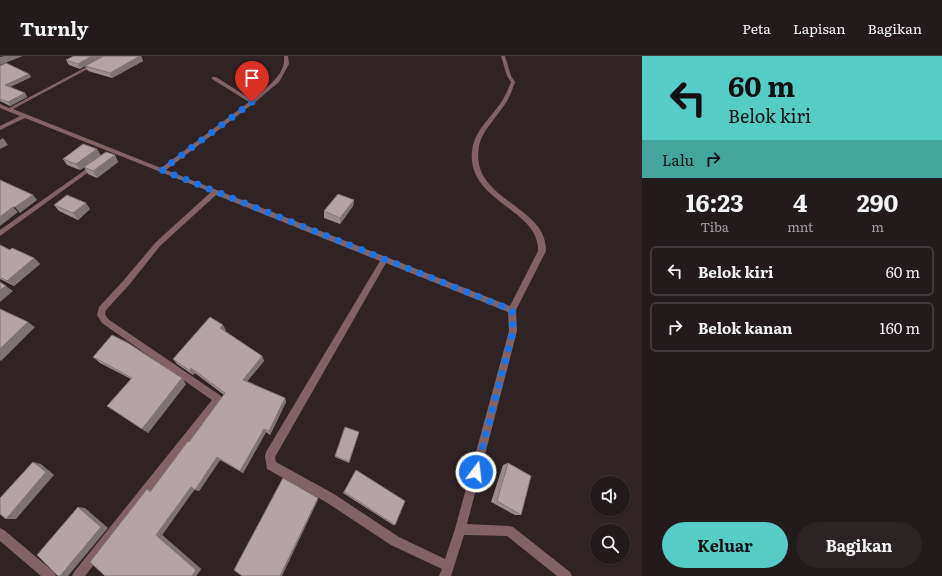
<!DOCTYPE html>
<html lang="id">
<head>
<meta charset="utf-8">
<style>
  :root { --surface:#231a1b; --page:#2b2324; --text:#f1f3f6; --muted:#a3a1a3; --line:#40383a; --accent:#55cdc6 }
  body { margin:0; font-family:Literata,serif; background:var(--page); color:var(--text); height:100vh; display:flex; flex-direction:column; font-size:15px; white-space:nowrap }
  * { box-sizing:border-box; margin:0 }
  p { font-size:13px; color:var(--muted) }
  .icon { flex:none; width:22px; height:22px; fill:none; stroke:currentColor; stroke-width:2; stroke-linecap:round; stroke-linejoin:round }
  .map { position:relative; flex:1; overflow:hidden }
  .drawer { display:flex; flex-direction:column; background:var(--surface); width:300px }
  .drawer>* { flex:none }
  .hud { background:#55cdc6; color:#111; overflow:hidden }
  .fabs { position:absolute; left:590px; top:420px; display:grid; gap:8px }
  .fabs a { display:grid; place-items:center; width:40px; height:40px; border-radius:50%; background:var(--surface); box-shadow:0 1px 3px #0004,0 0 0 1px var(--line); font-size:20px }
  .pin { position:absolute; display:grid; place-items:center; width:34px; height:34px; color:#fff; margin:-41px -17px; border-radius:50% 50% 50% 0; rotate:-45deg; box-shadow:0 0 4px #0007 }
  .pin .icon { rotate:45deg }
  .me { position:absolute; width:44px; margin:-22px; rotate:15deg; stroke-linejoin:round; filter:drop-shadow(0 0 3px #0008) }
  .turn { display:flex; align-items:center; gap:14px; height:84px; padding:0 20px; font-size:18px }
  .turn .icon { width:52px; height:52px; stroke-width:2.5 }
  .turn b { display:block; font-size:28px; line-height:34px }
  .then { display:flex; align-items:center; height:38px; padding:0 20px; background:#0003; gap:8px; font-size:15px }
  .eta { display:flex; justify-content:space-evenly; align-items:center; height:68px; text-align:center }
  .eta b { font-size:24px; font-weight:700; line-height:28px }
  .action { display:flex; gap:8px; margin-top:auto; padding:8px 20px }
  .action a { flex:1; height:46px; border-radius:24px; background:var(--accent); color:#111; font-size:16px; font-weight:700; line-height:46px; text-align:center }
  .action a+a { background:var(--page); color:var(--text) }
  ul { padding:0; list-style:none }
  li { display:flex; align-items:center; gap:12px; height:50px; margin:0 8px 6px; padding:0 12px; border:2px solid var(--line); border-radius:6px }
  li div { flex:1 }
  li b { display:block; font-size:15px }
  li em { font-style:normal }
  header { display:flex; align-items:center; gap:24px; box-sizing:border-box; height:56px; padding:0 20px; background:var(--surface); border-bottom:1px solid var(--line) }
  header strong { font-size:19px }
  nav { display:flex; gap:22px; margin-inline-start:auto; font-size:14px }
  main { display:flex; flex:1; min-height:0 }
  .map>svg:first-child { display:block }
</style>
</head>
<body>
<header>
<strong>Turnly</strong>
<nav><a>Peta</a><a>Lapisan</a><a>Bagikan</a></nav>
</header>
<main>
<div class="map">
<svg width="642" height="520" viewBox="0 0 642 520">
  <rect width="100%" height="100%" fill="#2f2324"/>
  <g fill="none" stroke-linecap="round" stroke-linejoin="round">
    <path fill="#816367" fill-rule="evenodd" d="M107 0H112L13 53 161 112 249 46 212 23V21H216L252 44C265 32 286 20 284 0H288L289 8 279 26 254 47 166 114 510 250 538 195C540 151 461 146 473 89 477 73 491 61 500 48 505 41 508 34 511 26L507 20 501 0H505L511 20 515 26C512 35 509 43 503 51 495 63 482 75 479 90 469 145 547 148 546 195L516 254 517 275 467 468 509 470 513 471 570 516 572 520H557L507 480 464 479 451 520H439L442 513 391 489 326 446 267 413 265 400 266 396 380 205 216 139 160 190 129 229 106 254 105 258 108 263 221 340 223 343 85 520H72L74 516 212 344 102 267 97 259 99 251 123 225 156 186 211 136 25 62 0 74V70L20 60 0 52V48L9 52ZM386 207 508 256 509 275 455 473 445 503 399 481 334 438 276 406 275 401Z
      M95 107 97 108V110L0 180V174Z
      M0 472 4 474 54 516 56 520H41L0 485Z"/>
  </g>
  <path fill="#9b8d8f" d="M74 0H141L143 5 112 22 88 15 85 10 80 13 69 9 66 4Z
    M0 10 29 18 31 21 10 31 25 37 27 41 10 50 0 45Z
    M97 93 101 100 80 114 67 109 63 103Z
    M115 99 118 106 97 122 88 118 84 111Z
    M354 144 353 150 340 168 324 162V155Z
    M54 149 90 153 78 164 59 155Z
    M0 189 10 194 34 202 40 208 14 230 0 223Z
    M226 274 225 275 262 300 264 305 247 325 285 342 286 346 270 379 266 376 243 417 220 404 199 435 194 433 162 479 201 513 196 520H105L147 433 151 435 189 386 224 339 195 317 193 319 177 308 173 303Z
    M93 301 186 328 148 377 131 323 100 307Z
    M359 376 349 407 335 401V400Z
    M508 407 521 459H515L491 446 503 409Z
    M356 414 395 469H393L343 437Z"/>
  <path fill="#7e7374" d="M4 0H23L0 9V1Z
    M92 0H104L80 13 78 8Z
    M140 0H141L143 5 112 22 110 17Z
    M29 18 31 21 7 32 5 29Z
    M25 37 27 41 10 50 8 46Z
    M3 82 8 89 0 93V84Z
    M97 93 101 100 80 114 76 108Z
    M115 99 118 106 97 122 93 115Z
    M33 139 37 144 20 157 15 151Z
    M354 144 353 150 340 168V162Z
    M86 147 90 153 78 164 73 157Z
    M13 151 18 156 0 170V161Z
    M34 202 40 208 14 230 7 225Z
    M6 230 13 235 0 246V234Z
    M28 266 35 271 1 305 0 304V293Z
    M223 269 226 274 223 278 220 272Z
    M262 300 264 305 245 328 243 324Z
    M191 312 195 317 193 319 190 315Z
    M182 322 186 328 148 377 142 373Z
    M285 342 286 346 270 379 269 375Z
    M264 373 266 376 243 417 240 415Z
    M217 401 220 404 199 435 195 434Z
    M33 406 41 408 54 419 16 463H6Z
    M191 431 195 433 162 479 201 513 196 520H192L156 479Z
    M318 442V444L282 520H280Z
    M78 451 85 452 108 472 68 520H60Z"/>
  <path fill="#b4a4a6" stroke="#7e7374" d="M74 0H92L78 8 66 4Z
    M104 0H140L110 17 85 10Z
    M6 7 29 18 5 29 25 37 8 46 0 43V10Z
    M83 88 97 93 76 108 63 103Z
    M106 96 115 99 93 115 84 111Z
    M0 124 33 139 15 151H13L0 161Z
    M338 138 354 144 340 162 324 155Z
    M67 139 86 147 73 157 54 149Z
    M0 189 10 194 12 192 34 202 7 225 0 221Z
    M0 226 6 230 0 234Z
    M0 253 28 266 0 293Z
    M210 261 223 269 220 272 262 300 243 324 285 342 269 375 264 373 240 415 217 401 195 434 191 431 156 479 196 514 192 520H105L90 506 147 433 150 436 188 385 189 386 225 337 191 312 190 315 173 303Z
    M112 279 128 287 182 322 142 373 107 350 132 322 93 301Z
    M345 371 359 376 349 406 335 400Z
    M33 406 46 416 6 463 0 458V442Z
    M508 407 531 420 521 459 497 445Z
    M356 414 405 445 395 469 344 436Z
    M283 422 318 442 280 520H242L234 514Z
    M78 451 101 471 60 520H58L37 499Z"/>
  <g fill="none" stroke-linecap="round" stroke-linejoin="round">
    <path stroke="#1a73e8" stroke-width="7" stroke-dasharray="0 12.6" d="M252 46 162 114 512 254 513 275 476 416"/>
  </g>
</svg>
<div class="fabs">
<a><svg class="icon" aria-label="sound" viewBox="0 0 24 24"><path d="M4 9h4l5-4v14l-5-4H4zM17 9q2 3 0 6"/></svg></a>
<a><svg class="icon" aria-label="search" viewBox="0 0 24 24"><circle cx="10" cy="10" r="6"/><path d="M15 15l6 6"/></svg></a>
</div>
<div class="pin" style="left:252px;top:46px;background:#d93025"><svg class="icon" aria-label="arrive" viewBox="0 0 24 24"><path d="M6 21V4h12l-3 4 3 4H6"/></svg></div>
<svg class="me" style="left:476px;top:416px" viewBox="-20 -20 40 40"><circle r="17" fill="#1a73e8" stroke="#fff" stroke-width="3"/><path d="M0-11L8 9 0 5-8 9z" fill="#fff"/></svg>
</div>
<section class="drawer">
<div class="hud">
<div class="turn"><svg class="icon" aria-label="left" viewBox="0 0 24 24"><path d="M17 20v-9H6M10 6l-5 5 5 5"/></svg><div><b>60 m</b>Belok kiri</div></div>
<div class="then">Lalu<svg class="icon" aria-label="right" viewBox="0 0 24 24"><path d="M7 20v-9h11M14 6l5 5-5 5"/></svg></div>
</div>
<div class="eta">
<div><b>16:23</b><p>Tiba</p></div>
<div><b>4</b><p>mnt</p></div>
<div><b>290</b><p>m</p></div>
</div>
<ul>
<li><svg class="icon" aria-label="left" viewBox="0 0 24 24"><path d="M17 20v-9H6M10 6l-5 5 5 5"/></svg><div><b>Belok kiri</b></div><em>60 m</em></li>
<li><svg class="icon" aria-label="right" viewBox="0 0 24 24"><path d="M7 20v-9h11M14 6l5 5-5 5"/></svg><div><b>Belok kanan</b></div><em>160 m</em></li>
</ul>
<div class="action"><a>Keluar</a><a>Bagikan</a></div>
</section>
</main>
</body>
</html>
